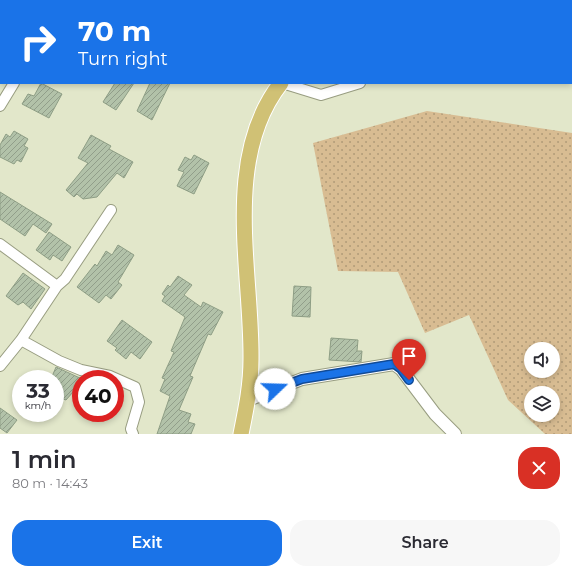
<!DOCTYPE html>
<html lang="en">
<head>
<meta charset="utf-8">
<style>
  :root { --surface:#fff; --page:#f7f7f7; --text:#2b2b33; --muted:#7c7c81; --accent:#1a73e8 }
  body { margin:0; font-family:Montserrat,sans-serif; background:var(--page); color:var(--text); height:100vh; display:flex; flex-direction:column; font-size:15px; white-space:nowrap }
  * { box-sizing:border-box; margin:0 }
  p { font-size:13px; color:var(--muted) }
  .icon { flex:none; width:22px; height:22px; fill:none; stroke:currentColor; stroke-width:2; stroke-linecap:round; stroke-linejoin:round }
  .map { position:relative; height:434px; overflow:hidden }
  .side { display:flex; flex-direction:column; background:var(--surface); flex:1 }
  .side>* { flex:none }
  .guide { position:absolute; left:0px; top:0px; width:572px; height:84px; box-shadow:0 2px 6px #0003; background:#1a73e8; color:#fff; overflow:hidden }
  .buttons { position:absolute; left:524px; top:342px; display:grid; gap:8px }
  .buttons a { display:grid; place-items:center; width:36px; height:36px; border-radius:50%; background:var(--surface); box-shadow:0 2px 6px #0003; font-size:20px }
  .speed { position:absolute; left:12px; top:370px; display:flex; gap:8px; font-size:20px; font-weight:700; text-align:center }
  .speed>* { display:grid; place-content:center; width:52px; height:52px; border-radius:50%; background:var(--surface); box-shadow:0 2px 6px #0003; line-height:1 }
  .speed small { font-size:10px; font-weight:400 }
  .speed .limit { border:6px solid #d22; background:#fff; color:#111 }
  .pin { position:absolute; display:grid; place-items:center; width:34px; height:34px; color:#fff; margin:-41px -17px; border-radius:50% 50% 50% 0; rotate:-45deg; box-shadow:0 0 4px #0007 }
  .pin .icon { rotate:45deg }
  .me { position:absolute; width:44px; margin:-22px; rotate:69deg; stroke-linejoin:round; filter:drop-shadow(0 0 3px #0008) }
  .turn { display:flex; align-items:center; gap:14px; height:84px; padding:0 12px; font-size:18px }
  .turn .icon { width:52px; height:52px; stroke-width:2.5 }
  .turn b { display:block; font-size:28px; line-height:34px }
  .round { display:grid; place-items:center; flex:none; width:42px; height:42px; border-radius:16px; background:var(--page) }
  .head { display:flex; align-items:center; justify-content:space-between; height:68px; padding:0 12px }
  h1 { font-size:24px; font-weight:600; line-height:30px }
  .cta { display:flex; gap:8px; margin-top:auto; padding:8px 12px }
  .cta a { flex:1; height:46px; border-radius:16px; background:var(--accent); color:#fff; font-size:16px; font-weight:600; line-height:46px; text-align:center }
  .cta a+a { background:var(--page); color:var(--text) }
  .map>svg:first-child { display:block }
</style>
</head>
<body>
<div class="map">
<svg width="572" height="434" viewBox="0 0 572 434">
  <defs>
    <pattern id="grass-dots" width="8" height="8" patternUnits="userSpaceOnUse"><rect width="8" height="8" fill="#d8bc92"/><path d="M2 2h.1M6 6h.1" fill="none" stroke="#b09a77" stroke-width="1.8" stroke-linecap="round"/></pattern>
    <pattern id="building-hatch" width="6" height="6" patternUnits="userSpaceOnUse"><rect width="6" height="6" fill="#b2c2a9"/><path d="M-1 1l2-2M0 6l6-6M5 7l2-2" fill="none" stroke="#919e8a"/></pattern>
  </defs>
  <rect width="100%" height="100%" fill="#e2e7ca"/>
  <path fill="url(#grass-dots)" fill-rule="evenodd" d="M427 111 572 133V434H545L508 400 469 315 425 333 398 272 338 271 313 143ZM531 349H553V371H531ZM531 393H553V415H531Z"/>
  <path fill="url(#building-hatch)" stroke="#8e9e85" d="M41 83 62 94 49 118 22 104 28 94 34 96Z
    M115 83H134L116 110 103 102Z
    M150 83H170L152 120 137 111Z
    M14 131 28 139 24 146 28 148 21 162 17 160 14 164 0 157V145L6 134 10 137Z
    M91 135 111 146 109 149 133 162 124 178 117 173 97 197 83 199 77 194 74 197 66 190 88 163 78 158Z
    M194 155 209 163 194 194 177 186 184 172 178 170 185 157 191 160Z
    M0 192 52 224 46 233 33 224 25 236 0 219Z
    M49 232 71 247 62 261 53 255 50 260 36 250Z
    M118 245 134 255 118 282 122 285 111 299 106 295 99 303 77 287 95 264 97 266 106 251 112 255Z
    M23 273 45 289 31 309 23 302 18 305 6 296Z
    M178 276 192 285 184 295 201 307 203 302 223 312 211 335 208 334 190 376 193 377 179 410 191 414 188 422 195 424 191 434H157L170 396 160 391 165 379 162 378 174 352 171 351 185 317 162 301 165 296 162 294 168 285 170 287Z
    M294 286 311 287 310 317 292 316Z
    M122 320 152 342 140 359 131 352 126 359 115 350 117 348 107 341Z
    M331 338 358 340 357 351H362L361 362 329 360Z
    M56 367 82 379 81 383 66 400 58 397 60 392 55 389V379H51Z
    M0 408 17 420 7 433 0 428Z"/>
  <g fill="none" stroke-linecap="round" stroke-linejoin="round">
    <g stroke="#989d81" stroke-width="12">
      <path id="minor" d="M365 0 366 1
        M58 1V0
        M445 1 446 0
        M551 1 552 0
        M282 83 321 95 360 83
        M0 106 14 83
        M0 244 57 286
        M21 340 59 361 81 370 110 376 135 387 139 402 131 429 133 434
        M0 366 21 340 57 286 65 279 111 210"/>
    </g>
    <g stroke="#989d81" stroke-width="14">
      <path id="tertiary" d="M248 400 302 379 394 364 401 369 435 414 455 434"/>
    </g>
    <g stroke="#fff" stroke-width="17">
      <path id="primary" d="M350 1 351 0
        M241 434C246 409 251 385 251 359 252 271 222 158 281 83"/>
    </g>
    <use href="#minor" stroke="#fff" stroke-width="10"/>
    <use href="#tertiary" stroke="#fff" stroke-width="12"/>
    <use href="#primary" stroke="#d0c175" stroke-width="15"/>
  </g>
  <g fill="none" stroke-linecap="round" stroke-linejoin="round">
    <g stroke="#114b97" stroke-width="10">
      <path id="route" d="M275 389 302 379 394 364 401 369 409 380"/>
    </g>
    <use href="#route" stroke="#1a73e8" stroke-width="7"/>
  </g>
</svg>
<div class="buttons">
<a><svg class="icon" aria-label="sound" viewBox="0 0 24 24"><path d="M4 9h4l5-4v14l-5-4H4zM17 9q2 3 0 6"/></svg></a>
<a><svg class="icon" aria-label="layers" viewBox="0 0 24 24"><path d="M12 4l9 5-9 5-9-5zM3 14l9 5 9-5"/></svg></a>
</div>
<div class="speed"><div>33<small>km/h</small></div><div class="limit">40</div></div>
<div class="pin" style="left:409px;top:380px;background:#d93025"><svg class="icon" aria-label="arrive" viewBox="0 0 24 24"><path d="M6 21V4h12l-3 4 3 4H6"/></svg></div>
<svg class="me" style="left:275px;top:389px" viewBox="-20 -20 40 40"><circle r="19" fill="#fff"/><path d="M0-13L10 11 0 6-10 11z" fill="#1a73e8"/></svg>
<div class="guide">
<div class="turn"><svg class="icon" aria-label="right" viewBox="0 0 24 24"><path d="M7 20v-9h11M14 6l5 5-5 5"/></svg><div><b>70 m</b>Turn right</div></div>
</div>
</div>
<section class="side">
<div class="head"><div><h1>1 min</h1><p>80 m · 14:43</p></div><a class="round" style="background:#d93025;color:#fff"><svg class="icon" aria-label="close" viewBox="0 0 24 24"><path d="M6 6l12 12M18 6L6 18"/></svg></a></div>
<div class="cta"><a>Exit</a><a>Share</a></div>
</section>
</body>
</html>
